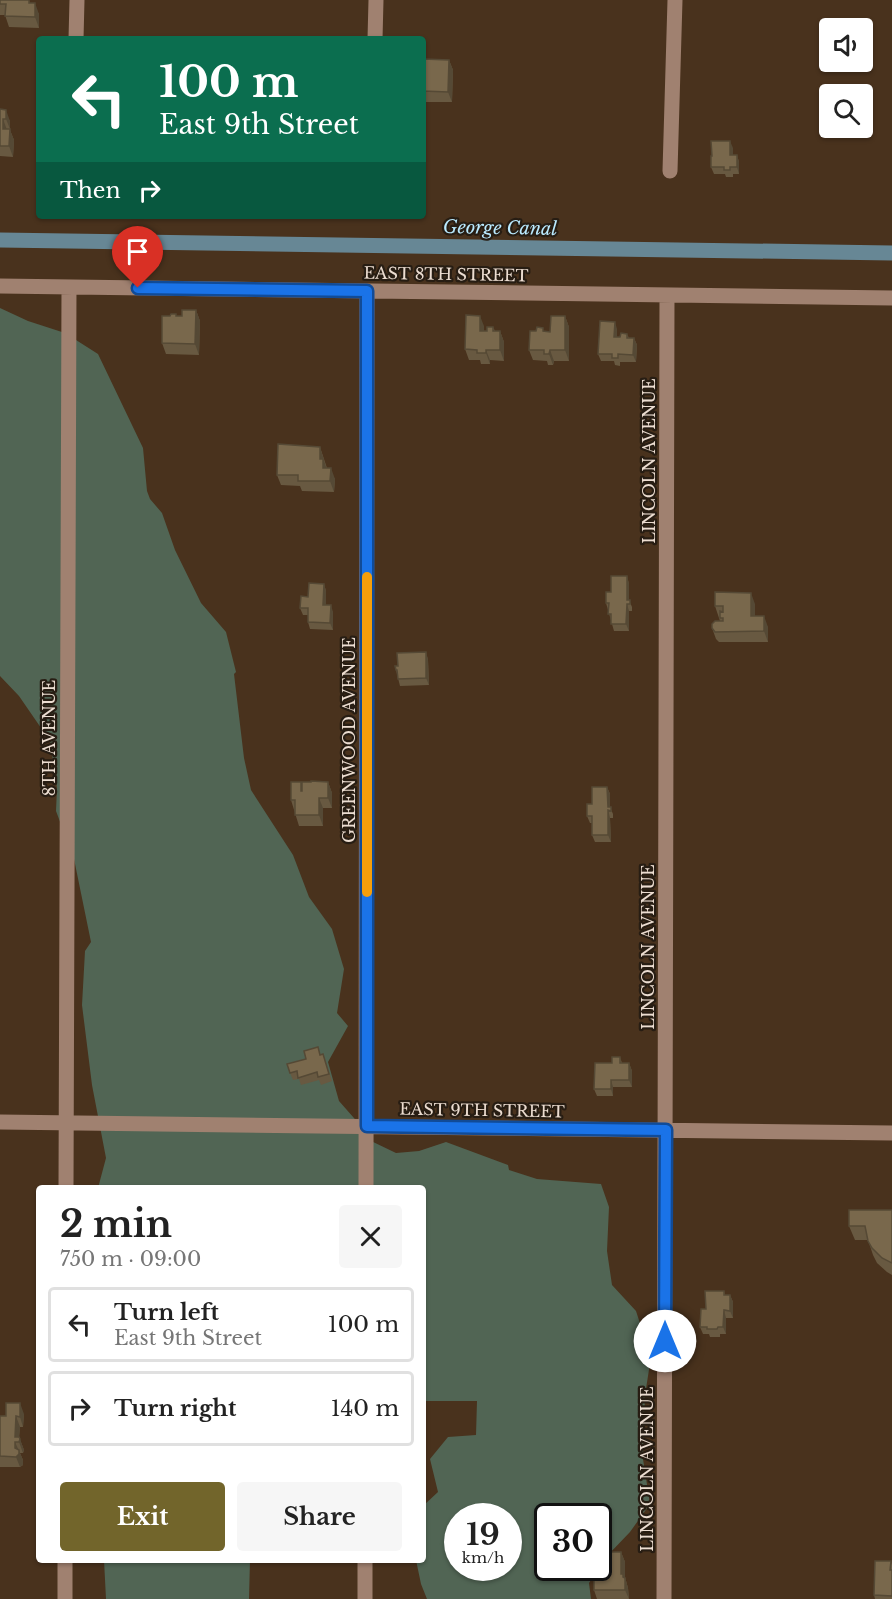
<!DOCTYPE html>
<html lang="en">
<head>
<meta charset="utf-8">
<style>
  :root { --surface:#fff; --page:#f6f6f6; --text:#222; --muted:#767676; --line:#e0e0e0; --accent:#72652b }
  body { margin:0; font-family:"Libre Baskerville",serif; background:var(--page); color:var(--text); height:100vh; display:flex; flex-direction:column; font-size:22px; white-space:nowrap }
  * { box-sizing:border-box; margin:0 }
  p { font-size:20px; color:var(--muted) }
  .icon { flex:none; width:33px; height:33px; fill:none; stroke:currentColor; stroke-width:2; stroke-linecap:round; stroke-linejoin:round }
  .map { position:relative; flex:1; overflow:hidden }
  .drawer { position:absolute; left:36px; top:1185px; width:390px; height:378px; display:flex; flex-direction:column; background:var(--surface); border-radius:6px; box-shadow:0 2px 4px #0004 }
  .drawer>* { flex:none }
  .hud { position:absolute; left:36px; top:36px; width:390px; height:183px; border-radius:6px; box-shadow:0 2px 4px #0004; background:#0b6e4f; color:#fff; overflow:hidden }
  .tools { position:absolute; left:819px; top:18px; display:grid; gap:12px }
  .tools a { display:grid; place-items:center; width:54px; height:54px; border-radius:6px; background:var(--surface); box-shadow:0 2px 4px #0004; font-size:30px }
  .speed { position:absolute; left:444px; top:1503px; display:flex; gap:12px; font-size:30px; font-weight:700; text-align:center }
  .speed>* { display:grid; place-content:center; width:78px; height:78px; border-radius:50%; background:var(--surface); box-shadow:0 2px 4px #0004; line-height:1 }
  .speed small { font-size:15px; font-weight:400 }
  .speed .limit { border:3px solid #111; border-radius:9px; background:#fff; color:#111 }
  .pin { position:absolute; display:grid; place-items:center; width:51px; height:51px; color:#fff; margin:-62px -26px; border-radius:50% 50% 50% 0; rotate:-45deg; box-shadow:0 0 6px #0007 }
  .pin .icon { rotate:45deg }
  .me { position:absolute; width:66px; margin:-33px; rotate:0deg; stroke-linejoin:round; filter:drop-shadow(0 0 4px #0008) }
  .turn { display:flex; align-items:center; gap:21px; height:126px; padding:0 24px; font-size:27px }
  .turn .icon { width:78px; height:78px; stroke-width:2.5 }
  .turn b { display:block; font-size:42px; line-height:51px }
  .then { display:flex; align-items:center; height:57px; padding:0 24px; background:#0003; gap:12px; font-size:22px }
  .round { display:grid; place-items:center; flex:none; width:63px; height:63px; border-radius:6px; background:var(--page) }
  .summary { display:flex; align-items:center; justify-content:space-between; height:102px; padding:0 24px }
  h1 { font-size:36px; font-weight:800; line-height:45px }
  .action { display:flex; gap:12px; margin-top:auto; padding:12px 24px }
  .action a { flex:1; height:69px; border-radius:6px; background:var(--accent); color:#fff; font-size:24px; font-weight:800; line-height:69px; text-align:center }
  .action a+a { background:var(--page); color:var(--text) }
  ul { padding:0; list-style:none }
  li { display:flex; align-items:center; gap:18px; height:75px; margin:0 12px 9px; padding:0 12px; border:3px solid var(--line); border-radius:6px }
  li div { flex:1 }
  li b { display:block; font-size:22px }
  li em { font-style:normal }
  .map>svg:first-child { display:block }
</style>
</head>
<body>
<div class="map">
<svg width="892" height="1599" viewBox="0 0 892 1599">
  <rect width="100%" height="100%" fill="#49321d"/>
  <path fill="#516554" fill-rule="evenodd" d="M0 308 28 321 65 333 98 354 143 448 147 491 150 499 162 513 175 550 201 603 226 632 236 672 234 674 244 758 251 790 293 855 309 897 332 929 344 969 337 1013 348 1026 328 1062 339 1101 361 1126 369 1140 396 1153 419 1151 446 1142 508 1165 509 1170 537 1179 601 1184 609 1207 607 1251 612 1285 636 1311 651 1357 645 1395 643 1459 650 1504 630 1532 607 1556 589 1583 591 1599H427L421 1584 416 1560H423V1506L438 1492 430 1459 448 1437 476 1435 477 1401H423V1188H98L106 1158 92 1085 82 1005 85 951 91 942 74 859 56 811 57 788 50 741 19 696 0 676ZM458 1516H508V1568H458ZM548 1516H598V1568H548Z
    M104 1560H250L249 1599H106Z"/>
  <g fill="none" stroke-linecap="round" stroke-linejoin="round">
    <path stroke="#678795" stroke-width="15" d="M0 240 892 253"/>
    <path stroke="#a08170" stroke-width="15" d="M76 39 77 0
      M375 39 376 0
      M670 171 675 0
      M0 286 892 298
      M0 1122 892 1133
      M66 1188 69 287
      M366 1188 367 291
      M65 1599V1560
      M365 1599V1560
      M664 1599 667 295"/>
  </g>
  <path fill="#685941" d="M0 0H29L30 3 39 14V28L9 27 5 15H0Z
    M423 59 449 60 453 70 452 102H423Z
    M0 109 10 121V130L14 140 13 157 0 156Z
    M733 148V155H737L739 162V174H733V177H726L725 174H714L711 167Z
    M196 310 200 321 199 355 166 354 162 343 177 316H182Z
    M565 316 569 327V361H554L553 365H548L547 361 533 360 529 350 544 331 550 332Z
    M484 326V331H487L493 327 495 331H500L504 342V361L490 360V364H481L480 360H469L465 349Z
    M617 329V337H620L627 334 629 338H634L637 345 636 362H620V366L615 365 614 361H601L598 354Z
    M320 447 327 468 335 479 334 492 302 491 300 486 281 485 277 475Z
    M627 576 629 584V600L632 607V611H629V631H614L606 603 611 592Z
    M324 584 326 591V605L333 612V630L310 629 308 622V615H303L300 608 308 597Z
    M755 604V616L768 627V642H719L716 639 712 628 720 621 715 606Z
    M426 652 428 660 429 685 400 686 396 670 398 666Z
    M328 782 332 793V808H323V826H299L291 800 302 787Z
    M607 787 610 794V807L613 814V818H610L611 842H595L592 835V823H590L587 816 592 804Z
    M323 1054 332 1081 321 1085 319 1080 301 1085 299 1079 293 1080 290 1073Z
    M620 1057 622 1063H629L632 1071V1087H613V1096H597L594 1089 612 1063Z
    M892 1210V1275L887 1272 877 1263 873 1255 868 1240H855L849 1226Z
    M724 1291 725 1295H730L733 1302V1318H726V1334H720V1337H710L709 1334H703L700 1327 706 1309Z
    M24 1414 23 1427H20L19 1437 24 1450 23 1453H20L23 1460V1465L20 1467H0V1416Z
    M621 1552 625 1562V1577L628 1588 629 1599H597L594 1590Z
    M891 1561 892 1565V1599H875L874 1595Z"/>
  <path fill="#554935" d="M35 3 39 14V28L35 17Z
    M449 60 453 70 452 102 448 92Z
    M6 110 10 121V130L14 140 13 157 9 146 10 129 6 119Z
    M3 119 7 130 3 129Z
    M730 141 733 148V162L730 155Z
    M737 155 739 162V174L737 167Z
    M196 310 200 321 199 355 195 344Z
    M480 316 484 326V342L480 331Z
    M565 316 569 327V361L565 350Z
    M615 322 617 329V344L614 337Z
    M500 331 504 342V361L500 350Z
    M634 338 637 345 636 362 633 355Z
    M486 350 490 360V364L486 353Z
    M550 350 554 361 553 365 549 354Z
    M320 447 327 470V479L320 459Z
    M331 468 335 479 334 492 330 481Z
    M627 576 629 584V604L627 600Z
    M324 584 326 591V612L323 605Z
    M751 593 755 604V627L751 616Z
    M627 604 629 611V631L626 624Z
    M331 605 333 612V630L330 623Z
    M764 616 768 627V642L764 631Z
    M426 652 428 660 429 685 426 678Z
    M328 782 332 793V808L328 798Z
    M607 787 610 794V811L608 807Z
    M319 798 323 808V826L319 815Z
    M608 810 610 818 611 842 608 835Z
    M629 1063 632 1071V1087L629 1080Z
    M611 1080 613 1087V1096L611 1089Z
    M730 1295 733 1302V1318L730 1311Z
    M724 1310 726 1318V1334L723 1327Z
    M20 1403 24 1414 23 1427 20 1417Z
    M16 1416 20 1427 19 1441 20 1439 24 1450 23 1453 19 1442 15 1437Z
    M15 1442 23 1460V1465L20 1467 16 1457Z
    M621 1552 625 1562V1577L628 1588 629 1599 625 1590 621 1574Z"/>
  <path fill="#79684c" stroke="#554935" stroke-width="1.5" d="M0 0H29V3H35V17L5 16 6 4H0Z
    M423 59 449 60 448 92 423 91Z
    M0 109 6 110V119H3V129H10L9 146H0Z
    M711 141H730V155H737V167H730V170H724V167H711V156H712Z
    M182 310H196L195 344 162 343V316H170L171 314H176V316H182Z
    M466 315 480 316V331H487V327H493V331H500V350H486V353H477V350L465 349Z
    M551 316H565V350H550L549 354H544V350H529L530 331H536L537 327 543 328V331L550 332Z
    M600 321 615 322 614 337H620L621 333 627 334V338H634L633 355 618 354V358H612V354H598Z
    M278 444 320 447V459H323V468H331L330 481H298V475H277Z
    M611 576H627V600H630V604H627L626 624H611V614H608L609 603H606V592H611Z
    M309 583 324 584 323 605H331L330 623 308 622V608H300L301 596 308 597Z
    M715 592 751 593V616H764V631L715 632 712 628V624L715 621H723V618H720V611L723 612V606H715Z
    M426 652V678L398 679 397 670H396L395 666H398L397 653Z
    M311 781 328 782V798H319V815H295V800H291V782H301V791H302V782H311Z
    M592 787H607L608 807H611V811L608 810V835H592V816H587V804H592Z
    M318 1047 320 1055 323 1054 329 1074 318 1077 317 1072 298 1078 297 1071 290 1073 287 1064 306 1059 304 1051Z
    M612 1057H620V1063H629V1080H611V1089H594L595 1063H612Z
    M849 1210H892V1263L882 1258 872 1248 868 1241 865 1226H849Z
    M705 1291H724V1295H730V1311L724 1310 723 1327H718L717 1329H707V1327H700L701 1309H706Z
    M6 1403H20V1417L16 1416 15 1437H19L20 1439 19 1442H15V1448L19 1450V1454L16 1457 0 1456V1416H6Z
    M598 1552H621V1574H623V1577L625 1578V1590H594V1568H598Z
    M875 1561H891L890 1570H892V1596L874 1595Z"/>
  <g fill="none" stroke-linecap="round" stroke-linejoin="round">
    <g stroke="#114b97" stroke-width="15">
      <path id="route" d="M138 288 367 291V1126L666 1130 665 1341"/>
    </g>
    <use href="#route" stroke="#1a73e8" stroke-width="10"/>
    <path stroke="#f59e0b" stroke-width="10" d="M367 892V577"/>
  </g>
  <g text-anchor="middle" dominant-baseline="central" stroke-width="4.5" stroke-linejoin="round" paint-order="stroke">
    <g font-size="16" fill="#ecddd1" stroke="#271d13">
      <text transform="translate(446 274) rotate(1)">EAST 8TH STREET</text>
      <text transform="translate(649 461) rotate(-90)">LINCOLN AVENUE</text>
      <text transform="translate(49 738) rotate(-90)">8TH AVENUE</text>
      <text transform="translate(349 740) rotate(-90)">GREENWOOD AVENUE</text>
      <text transform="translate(648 947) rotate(-90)">LINCOLN AVENUE</text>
      <text transform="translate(482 1110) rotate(1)">EAST 9TH STREET</text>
      <text transform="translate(647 1469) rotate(-90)">LINCOLN AVENUE</text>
    </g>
    <g font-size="18" font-style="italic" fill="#baeaff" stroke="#271d13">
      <text transform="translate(500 228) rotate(1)">George Canal</text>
    </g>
  </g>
</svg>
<div class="tools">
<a><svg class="icon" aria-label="sound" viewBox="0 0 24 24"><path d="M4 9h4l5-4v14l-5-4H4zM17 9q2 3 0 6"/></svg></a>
<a><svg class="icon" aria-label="search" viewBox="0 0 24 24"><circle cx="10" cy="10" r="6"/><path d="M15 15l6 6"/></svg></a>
</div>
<div class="speed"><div>19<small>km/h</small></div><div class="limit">30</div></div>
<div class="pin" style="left:138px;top:288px;background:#d93025"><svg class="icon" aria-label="arrive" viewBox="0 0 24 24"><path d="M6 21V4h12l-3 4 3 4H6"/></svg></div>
<svg class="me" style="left:665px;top:1341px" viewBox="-20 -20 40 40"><circle r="19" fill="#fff"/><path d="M0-13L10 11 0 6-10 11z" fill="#1a73e8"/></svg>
<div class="hud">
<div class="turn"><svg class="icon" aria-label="left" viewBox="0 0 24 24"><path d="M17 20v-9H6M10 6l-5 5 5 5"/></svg><div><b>100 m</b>East 9th Street</div></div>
<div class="then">Then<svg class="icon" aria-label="right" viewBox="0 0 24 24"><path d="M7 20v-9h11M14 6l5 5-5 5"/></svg></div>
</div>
<section class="drawer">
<div class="summary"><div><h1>2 min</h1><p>750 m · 09:00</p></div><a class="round"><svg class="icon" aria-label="close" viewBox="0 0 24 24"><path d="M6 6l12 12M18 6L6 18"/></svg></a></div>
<ul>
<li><svg class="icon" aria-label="left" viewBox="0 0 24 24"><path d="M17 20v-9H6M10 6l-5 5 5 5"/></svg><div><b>Turn left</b><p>East 9th Street</p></div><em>100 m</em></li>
<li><svg class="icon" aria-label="right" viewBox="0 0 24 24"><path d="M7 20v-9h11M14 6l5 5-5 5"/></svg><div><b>Turn right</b></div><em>140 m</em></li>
</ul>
<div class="action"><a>Exit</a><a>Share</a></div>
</section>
</div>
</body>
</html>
